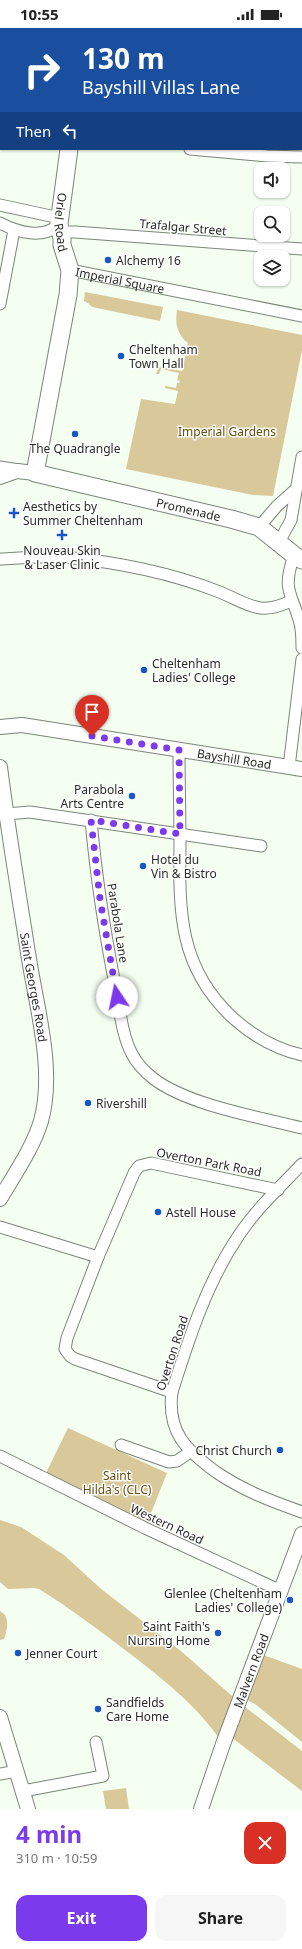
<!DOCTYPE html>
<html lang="en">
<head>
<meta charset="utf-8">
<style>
  :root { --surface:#fff; --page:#f6f6f6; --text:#222; --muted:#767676; --accent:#7c3aed }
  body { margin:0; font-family:"Noto Sans",sans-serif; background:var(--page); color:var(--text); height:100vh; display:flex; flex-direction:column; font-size:15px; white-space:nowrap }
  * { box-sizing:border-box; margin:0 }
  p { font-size:13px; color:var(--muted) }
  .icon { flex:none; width:22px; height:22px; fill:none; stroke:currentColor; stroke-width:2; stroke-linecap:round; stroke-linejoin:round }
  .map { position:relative; height:1781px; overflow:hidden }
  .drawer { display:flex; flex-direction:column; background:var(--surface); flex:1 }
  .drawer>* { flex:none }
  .hud { position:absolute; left:0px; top:0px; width:302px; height:122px; box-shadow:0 1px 3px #0004; background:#1a4fa0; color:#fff; overflow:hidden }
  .tools { position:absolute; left:254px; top:134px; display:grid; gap:8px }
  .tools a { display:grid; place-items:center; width:36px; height:36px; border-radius:8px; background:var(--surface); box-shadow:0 1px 3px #0004; font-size:20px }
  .pin { position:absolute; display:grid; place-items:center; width:34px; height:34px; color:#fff; margin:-41px -17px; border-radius:50% 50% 50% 0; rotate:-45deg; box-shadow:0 0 4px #0007 }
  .pin .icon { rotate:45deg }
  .me { position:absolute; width:44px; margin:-22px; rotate:349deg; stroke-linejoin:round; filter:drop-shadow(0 0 3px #0008) }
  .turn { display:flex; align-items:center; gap:14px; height:84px; padding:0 16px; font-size:18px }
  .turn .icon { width:52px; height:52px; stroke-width:2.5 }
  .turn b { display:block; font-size:28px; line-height:34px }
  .then { display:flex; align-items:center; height:38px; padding:0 16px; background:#0003; gap:8px; font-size:15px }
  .round { display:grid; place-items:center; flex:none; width:42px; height:42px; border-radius:12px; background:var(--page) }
  .headline { display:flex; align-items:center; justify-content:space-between; height:68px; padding:0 16px }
  h1 { font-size:24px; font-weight:700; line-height:30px; color:var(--accent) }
  .primary-button { display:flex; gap:8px; margin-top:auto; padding:8px 16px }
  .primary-button a { flex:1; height:46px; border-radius:12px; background:var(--accent); color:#fff; font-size:16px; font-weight:700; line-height:46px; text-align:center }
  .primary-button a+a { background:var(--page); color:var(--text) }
  .status { display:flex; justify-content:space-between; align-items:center; height:28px; padding:0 20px; background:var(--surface); direction:ltr }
  .status svg { height:11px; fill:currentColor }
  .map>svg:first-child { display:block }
</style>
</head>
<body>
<div class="status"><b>10:55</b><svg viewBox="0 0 49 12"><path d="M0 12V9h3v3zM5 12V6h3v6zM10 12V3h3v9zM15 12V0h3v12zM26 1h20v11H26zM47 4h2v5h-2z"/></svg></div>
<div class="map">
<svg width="302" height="1781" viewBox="0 0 302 1781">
  <rect width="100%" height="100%" fill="#f4fef1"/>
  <path fill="#d8c89a" d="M85 264 163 279 160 293 92 279 88 275 84 273Z
    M177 282 302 307V322L273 468 253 467 126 441 141 371 175 376 178 363 165 360V358L176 360 177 355H179L180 353 177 352 179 345 161 341 159 346H156L159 339 182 343 188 315C177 306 175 296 177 282Z
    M68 1400 167 1445 145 1500 43 1451Z
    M0 1492 21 1499 64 1527 100 1560 182 1624 240 1675 302 1723V1763L227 1706 223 1716C198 1678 164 1652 129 1625 100 1603 71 1581 39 1561L35 1560 8 1561 0 1554Z
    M0 1583 5 1587C9 1595 7 1603 4 1611L0 1612Z
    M258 1625 302 1641V1714L255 1676 242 1669Z
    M126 1760 129 1781H106L103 1763Z"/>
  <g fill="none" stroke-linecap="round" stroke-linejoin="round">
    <g stroke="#7c857a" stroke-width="13">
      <g id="minor">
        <path d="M0 45H1"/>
        <path d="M190 121 267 128 302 129"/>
        <path d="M0 177 60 190"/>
        <path d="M0 195C17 204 44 212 59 196"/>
        <path d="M61 204H75L302 221"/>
        <path id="s1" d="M70 242 302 288"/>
        <path d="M0 276 14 202"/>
        <path d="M0 439 19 442"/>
        <path d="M259 499 277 478 296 461"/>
        <path d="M279 514 291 492 302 429"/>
        <path d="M294 527C282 563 291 563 300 595 302 603 302 612 302 620"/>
        <path d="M0 531C21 530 43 528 64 529 116 534 168 544 217 563 248 575 258 589 291 573"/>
        <path d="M179 722C179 753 180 785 180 816 179 885 179 940 233 990 253 1008 276 1021 302 1027"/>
        <path d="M289 739 302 631"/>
        <path d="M6 786 30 784 261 818"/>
        <path d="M91 792C96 849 105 906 116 962 120 983 122 1007 132 1026 137 1036 145 1044 154 1051 188 1077 259 1089 302 1100"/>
        <path d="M302 1136C280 1159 257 1180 239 1207 207 1254 189 1310 172 1364 167 1404 186 1422 216 1444 244 1463 271 1473 302 1484"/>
        <path d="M0 1199 98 1229"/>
        <path d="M172 1364 75 1331 70 1328 65 1321 67 1310 98 1229 134 1145 139 1138 151 1135 278 1162"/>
        <path d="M121 1417 169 1434 177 1433 190 1424"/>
        <path d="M0 1428 145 1500 281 1563"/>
        <path d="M0 1746 17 1743"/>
        <path d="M23 1763 103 1748 96 1714"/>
      </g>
    </g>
    <g stroke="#7c857a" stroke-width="16">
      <g id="tertiary">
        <path d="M0 449 17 443 35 445"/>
        <path id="s2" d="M0 699 22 697 302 741"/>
        <path id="s3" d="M0 739C8 803 19 867 29 931 37 981 55 1043 41 1093 33 1120 14 1147 0 1171"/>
        <path d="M0 1689 28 1781"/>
        <path id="s4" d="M201 1781 223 1716 302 1506"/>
      </g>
    </g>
    <g stroke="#7c857a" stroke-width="19">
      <g id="primary">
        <path d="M71 1 72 0"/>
        <path id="s5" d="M69 121 59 196 62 211V217L70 242 68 267 35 445 231 491 259 499 294 527 302 532"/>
      </g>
    </g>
    <use href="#minor" stroke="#fff" stroke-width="11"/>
    <use href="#tertiary" stroke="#fff" stroke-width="14"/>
    <use href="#primary" stroke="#fff" stroke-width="17"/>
  </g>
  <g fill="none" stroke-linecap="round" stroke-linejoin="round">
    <path stroke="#7c3aed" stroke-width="7" stroke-dasharray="0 12.6" d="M92 708 179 722 180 806 91 792 100 871 117 969"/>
  </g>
  <g fill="#1857c2" stroke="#fff" stroke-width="1.5">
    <circle cx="108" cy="232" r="4"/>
    <circle cx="121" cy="328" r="4"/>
    <circle cx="75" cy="406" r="4"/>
    <path d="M12 479h4v4h4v4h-4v4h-4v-4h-4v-4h4z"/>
    <path d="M60 501h4v4h4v4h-4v4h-4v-4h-4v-4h4z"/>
    <circle cx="144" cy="642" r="4"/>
    <circle cx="132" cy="768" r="4"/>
    <circle cx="143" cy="838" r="4"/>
    <circle cx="88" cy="1075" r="4"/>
    <circle cx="158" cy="1184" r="4"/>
    <circle cx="280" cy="1422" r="4"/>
    <circle cx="290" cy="1572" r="4"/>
    <circle cx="218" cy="1605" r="4"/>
    <circle cx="18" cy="1625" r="4"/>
    <circle cx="98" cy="1681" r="4"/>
  </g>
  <g text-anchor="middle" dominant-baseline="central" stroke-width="3" stroke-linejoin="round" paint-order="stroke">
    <g font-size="12" fill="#282c27" stroke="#fff">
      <text stroke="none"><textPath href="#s5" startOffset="74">Oriel Road</textPath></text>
      <text transform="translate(183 199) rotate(5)">Trafalgar Street</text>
      <text stroke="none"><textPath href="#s1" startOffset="51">Imperial Square</textPath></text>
      <text stroke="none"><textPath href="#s5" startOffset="487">Promenade</textPath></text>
      <text stroke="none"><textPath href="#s2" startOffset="237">Bayshill Road</textPath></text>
      <text transform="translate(118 895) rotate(81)">Parabola Lane</text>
      <text stroke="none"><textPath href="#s3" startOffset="223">Saint Georges Road</textPath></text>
      <text transform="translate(209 1134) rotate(11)">Overton Park Road</text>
      <text transform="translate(172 1325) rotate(-72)">Overton Road</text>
      <text transform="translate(167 1496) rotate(25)">Western Road</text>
      <text stroke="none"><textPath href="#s4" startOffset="147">Malvern Road</textPath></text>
    </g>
    <g font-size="12" fill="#282c27" stroke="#fff" text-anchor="start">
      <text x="116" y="232">Alchemy 16</text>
      <text x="129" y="321">Cheltenham<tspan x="129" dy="14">Town Hall</tspan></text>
      <text x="75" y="420" text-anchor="middle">The Quadrangle</text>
      <text x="23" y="478">Aesthetics by<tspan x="23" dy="14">Summer Cheltenham</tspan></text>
      <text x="62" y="522" text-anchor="middle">Nouveau Skin<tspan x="62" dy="14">&amp; Laser Clinic</tspan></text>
      <text x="152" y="635">Cheltenham<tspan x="152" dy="14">Ladies' College</tspan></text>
      <text x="124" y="761" text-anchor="end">Parabola<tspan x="124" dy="14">Arts Centre</tspan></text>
      <text x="151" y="831">Hotel du<tspan x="151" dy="14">Vin &amp; Bistro</tspan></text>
      <text x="96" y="1075">Rivershill</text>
      <text x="166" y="1184">Astell House</text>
      <text x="272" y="1422" text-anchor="end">Christ Church</text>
      <text x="282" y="1565" text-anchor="end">Glenlee (Cheltenham<tspan x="282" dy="14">Ladies' College)</tspan></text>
      <text x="210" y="1598" text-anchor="end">Saint Faith's<tspan x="210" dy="14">Nursing Home</tspan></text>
      <text x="26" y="1625">Jenner Court</text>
      <text x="106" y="1674">Sandfields<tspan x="106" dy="14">Care Home</tspan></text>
    </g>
    <g font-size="12" fill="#645110" stroke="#fff">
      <text x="227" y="403">Imperial Gardens</text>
      <text x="117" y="1447">Saint<tspan x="117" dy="14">Hilda's (CLC)</tspan></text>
    </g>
  </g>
</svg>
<div class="tools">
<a><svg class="icon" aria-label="sound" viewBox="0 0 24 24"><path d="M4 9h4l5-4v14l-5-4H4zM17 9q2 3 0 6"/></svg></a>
<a><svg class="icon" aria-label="search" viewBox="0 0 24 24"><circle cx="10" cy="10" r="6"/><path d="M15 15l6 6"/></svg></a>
<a><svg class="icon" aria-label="layers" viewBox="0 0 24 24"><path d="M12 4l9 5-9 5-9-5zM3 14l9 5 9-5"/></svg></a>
</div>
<div class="pin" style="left:92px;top:708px;background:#d93025"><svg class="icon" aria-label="arrive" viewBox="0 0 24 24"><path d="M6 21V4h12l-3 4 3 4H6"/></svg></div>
<svg class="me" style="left:117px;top:969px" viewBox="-20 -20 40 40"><circle r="19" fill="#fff"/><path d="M0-13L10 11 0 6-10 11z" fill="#7c3aed"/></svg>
<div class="hud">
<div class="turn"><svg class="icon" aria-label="right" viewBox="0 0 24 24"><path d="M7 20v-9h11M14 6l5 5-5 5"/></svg><div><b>130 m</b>Bayshill Villas Lane</div></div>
<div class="then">Then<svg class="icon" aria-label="left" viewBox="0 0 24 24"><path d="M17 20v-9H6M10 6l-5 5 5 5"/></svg></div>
</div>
</div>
<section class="drawer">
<div class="headline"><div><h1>4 min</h1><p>310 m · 10:59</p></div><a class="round" style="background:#d93025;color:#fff"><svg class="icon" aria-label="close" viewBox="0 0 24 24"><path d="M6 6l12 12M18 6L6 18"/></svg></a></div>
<div class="primary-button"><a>Exit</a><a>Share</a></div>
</section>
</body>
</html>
